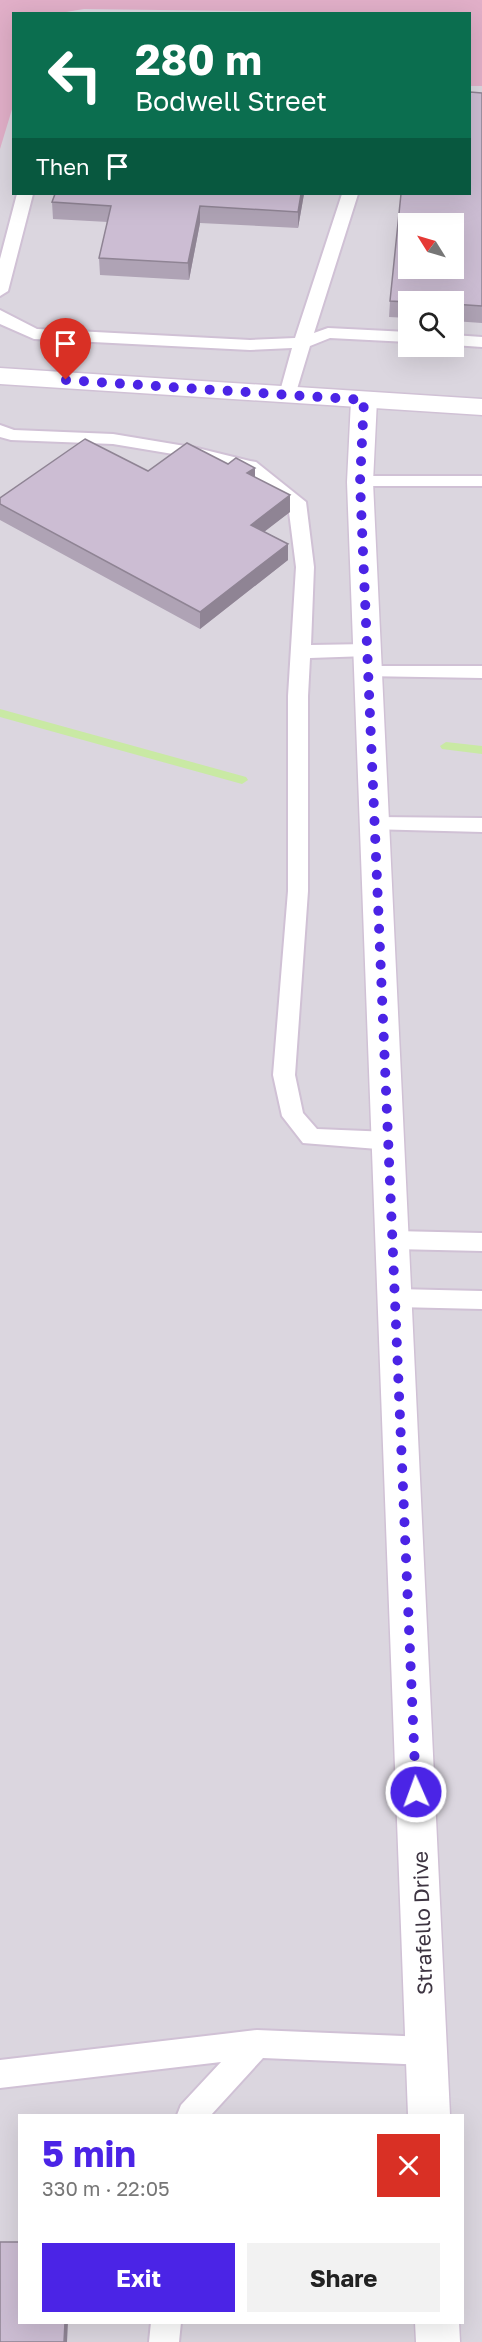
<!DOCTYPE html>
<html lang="en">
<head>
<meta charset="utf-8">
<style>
  :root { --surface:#fff; --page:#f2f2f2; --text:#222; --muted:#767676; --accent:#4b24e6 }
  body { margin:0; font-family:"Golos Text",sans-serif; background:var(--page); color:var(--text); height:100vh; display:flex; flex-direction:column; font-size:22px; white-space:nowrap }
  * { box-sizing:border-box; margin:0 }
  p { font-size:20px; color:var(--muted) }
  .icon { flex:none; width:33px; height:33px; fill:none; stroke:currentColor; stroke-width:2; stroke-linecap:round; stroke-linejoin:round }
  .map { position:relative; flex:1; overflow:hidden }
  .sheet { position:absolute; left:18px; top:2114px; width:446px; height:210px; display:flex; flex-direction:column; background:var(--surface); border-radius:0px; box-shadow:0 6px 24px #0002 }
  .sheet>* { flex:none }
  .top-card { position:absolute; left:12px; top:12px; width:459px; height:183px; border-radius:0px; box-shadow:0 6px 24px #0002; background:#0b6e4f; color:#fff; overflow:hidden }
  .needle { width:39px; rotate:307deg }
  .buttons { position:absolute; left:398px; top:213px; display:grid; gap:12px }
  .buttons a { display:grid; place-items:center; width:66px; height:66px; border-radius:0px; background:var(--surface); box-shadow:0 6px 24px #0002; font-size:30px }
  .pin { position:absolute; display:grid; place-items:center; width:51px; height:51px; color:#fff; margin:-62px -26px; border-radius:50% 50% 50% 0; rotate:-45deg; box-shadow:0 0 6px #0007 }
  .pin .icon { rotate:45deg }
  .me { position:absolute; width:66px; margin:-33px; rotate:358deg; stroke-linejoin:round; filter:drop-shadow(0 0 4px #0008) }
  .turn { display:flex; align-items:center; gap:21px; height:126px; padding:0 24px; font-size:27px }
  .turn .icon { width:78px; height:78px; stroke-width:2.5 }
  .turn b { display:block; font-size:42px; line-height:51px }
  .then { display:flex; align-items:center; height:57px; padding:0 24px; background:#0003; gap:12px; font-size:22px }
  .round { display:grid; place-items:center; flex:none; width:63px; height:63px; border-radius:0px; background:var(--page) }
  .headline { display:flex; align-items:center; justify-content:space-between; height:102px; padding:0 24px }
  h1 { font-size:36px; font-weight:700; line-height:45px; color:var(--accent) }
  .primary-button { display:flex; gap:12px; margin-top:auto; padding:12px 24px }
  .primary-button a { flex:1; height:69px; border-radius:0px; background:var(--accent); color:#fff; font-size:24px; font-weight:700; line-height:69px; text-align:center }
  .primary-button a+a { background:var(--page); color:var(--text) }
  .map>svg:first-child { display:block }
</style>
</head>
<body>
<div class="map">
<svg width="482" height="2342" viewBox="0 0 482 2342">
  <rect width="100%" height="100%" fill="#ede4f0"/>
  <path fill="#dbd6df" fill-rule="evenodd" d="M0 0H464L482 31V2342H0ZM14 14H470V194H14ZM408 224H453V268H408ZM408 302H453V346H408ZM20 2115H462V2322H20Z"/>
  <path fill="#e1afc8" d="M0 0H482V86H470V14L84 9 60 13 14 14 13 106 0 149Z"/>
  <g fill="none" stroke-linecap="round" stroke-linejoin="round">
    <path fill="#c9e9a4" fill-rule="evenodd" d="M0 709 246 777 248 780 242 784 0 717Z
      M446 742 482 746V754L442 749 440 746Z"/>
    <g stroke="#d0c1d5" stroke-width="4">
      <path id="service" d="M17 194H33L8 291 0 296V259Z
        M342 194H358L314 333 328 328 408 332V342L330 338 310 346 294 399H282L279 395 292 348 250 350 34 339 0 324V310L37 329 250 340 295 338Z
        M453 335 482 337V347L453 345Z
        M0 425 14 430 113 434 197 448 250 461 256 462 306 502 314 567 311 645 368 644 375 646 377 650 375 654 368 656 310 658 308 696V891L295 1075 303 1113 317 1129 390 1132 398 1135 401 1141 398 1147 390 1150 303 1143 282 1116 273 1075 288 891V696L296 567 288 504 244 470 197 458 113 444 11 440 0 437Z
        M360 476H482V486H354L351 482 354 478Z
        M369 666H482V678L362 676 359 672 362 668Z
        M375 817 482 818V832L368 829 365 824 368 819Z
        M394 1231 482 1233V1251L394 1249 386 1246 383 1240 386 1234Z
        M396 1289 482 1291V1309L396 1307 388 1305 384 1298 388 1291Z
        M257 2030 427 2037 437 2041 441 2051 437 2061 427 2065 263 2058 211 2115H177L181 2105 221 2062 0 2088V2060Z
        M151 2322H181L179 2342H149Z"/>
    </g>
    <g stroke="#d0c1d5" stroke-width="3">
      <path id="minor" d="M364 392 373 395 377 400 373 482 450 2115H408L347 482 351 400 355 395Z
        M415 2322H459L460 2342H416Z"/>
    </g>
    <g stroke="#d0c1d5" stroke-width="3">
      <path id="tertiary" d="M0 368 482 399V415L0 384Z"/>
    </g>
    <use href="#service" fill="#fff" fill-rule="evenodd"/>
    <use href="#minor" fill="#fff" fill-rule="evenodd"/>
    <use href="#tertiary" fill="#fff" fill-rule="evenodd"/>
  </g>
  <path fill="#afa3b5" d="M482 93V323L453 321V302H408V318L389 317 390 301Z
    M55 194H304L298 228 200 223 189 280 100 275 99 258 108 222 53 219 52 202Z
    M228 464 290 495V512L264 531 288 544V560L200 629 0 520V498L148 471Z"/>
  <path fill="#8f8494" d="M301 194H304L298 228V212Z
    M200 206V223L189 280 188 263Z
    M255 468V485L247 473Z
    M290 495V512L251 542V525Z
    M288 544V560L200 629V612Z
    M65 2322H68L67 2342H64Z"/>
  <path fill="#ccbdd3" stroke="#8f8494" stroke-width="1.5" fill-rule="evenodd" d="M470 92 482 93V306L453 304V302H408L390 301 401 194H470ZM408 224H453V268H408Z
    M55 194H301L298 212 200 206 188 263 99 258 111 206 52 202Z
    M85 439 148 471 187 443 228 464 236 458 255 468 247 473 290 495 251 525 288 544 200 612 0 504V498Z
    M0 2242H20V2322H65L64 2342H0Z"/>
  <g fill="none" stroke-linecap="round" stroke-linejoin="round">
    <path stroke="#4b24e6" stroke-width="10" stroke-dasharray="0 18" d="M66 380 364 400 360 482 416 1792"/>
  </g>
  <g text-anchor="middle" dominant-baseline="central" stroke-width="4.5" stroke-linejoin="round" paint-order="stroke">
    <g font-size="21" fill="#3d3441" stroke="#fff">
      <text transform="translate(422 1923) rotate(-92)">Strafello Drive</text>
    </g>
  </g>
</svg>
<div class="buttons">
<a><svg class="needle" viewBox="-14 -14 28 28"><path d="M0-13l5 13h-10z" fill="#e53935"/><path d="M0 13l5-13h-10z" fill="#767676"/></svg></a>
<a><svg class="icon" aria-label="search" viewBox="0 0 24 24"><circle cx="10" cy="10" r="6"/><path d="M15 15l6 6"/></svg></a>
</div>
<div class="pin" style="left:66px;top:380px;background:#d93025"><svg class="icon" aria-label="arrive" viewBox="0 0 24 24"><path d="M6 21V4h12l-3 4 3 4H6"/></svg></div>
<svg class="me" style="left:416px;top:1792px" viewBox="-20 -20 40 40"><circle r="17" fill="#4b24e6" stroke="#fff" stroke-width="3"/><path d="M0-11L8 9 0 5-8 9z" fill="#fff"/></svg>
<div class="top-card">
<div class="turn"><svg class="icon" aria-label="left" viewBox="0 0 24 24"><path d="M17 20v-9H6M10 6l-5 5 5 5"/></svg><div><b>280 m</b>Bodwell Street</div></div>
<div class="then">Then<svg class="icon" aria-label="arrive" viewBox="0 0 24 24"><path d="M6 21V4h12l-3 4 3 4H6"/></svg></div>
</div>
<section class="sheet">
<div class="headline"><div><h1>5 min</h1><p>330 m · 22:05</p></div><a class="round" style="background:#d93025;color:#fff"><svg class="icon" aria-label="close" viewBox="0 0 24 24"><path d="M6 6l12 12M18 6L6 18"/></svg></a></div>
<div class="primary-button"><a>Exit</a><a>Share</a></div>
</section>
</div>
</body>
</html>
